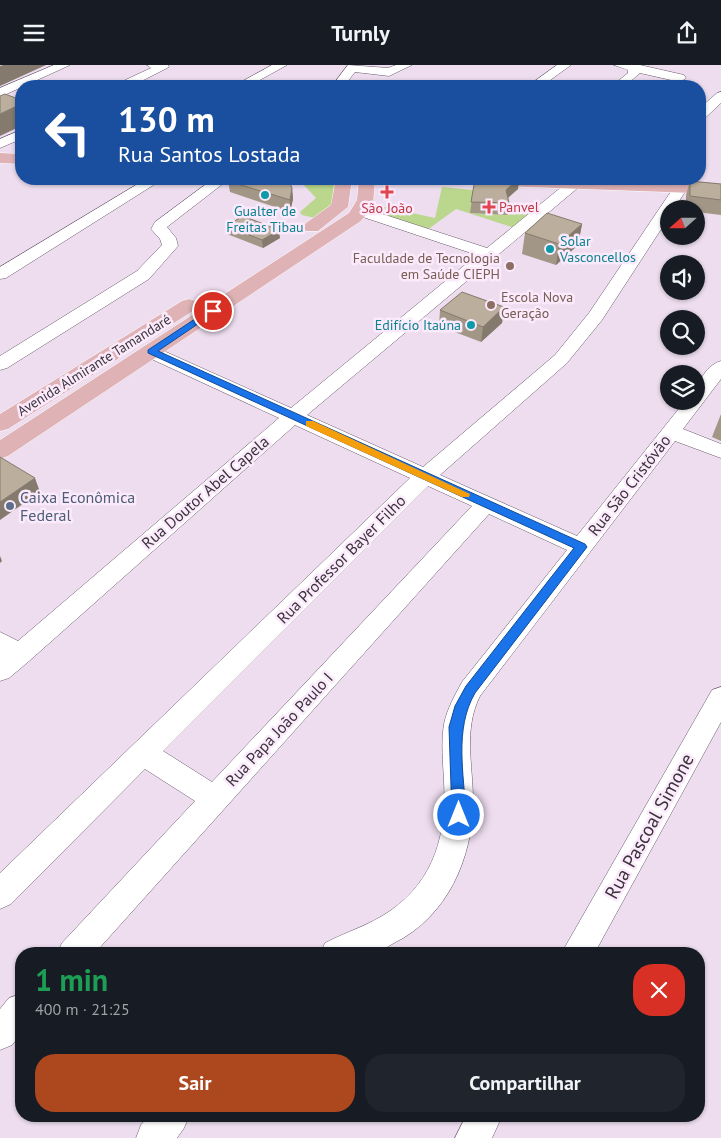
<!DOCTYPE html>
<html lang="pt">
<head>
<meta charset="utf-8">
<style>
  :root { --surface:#171b24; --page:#20242c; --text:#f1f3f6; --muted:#9ea1a6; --accent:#ad471e }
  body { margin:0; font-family:"PT Sans",sans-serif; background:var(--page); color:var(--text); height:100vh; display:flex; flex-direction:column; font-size:19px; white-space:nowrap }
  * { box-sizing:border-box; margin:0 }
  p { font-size:16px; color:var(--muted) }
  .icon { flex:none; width:28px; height:28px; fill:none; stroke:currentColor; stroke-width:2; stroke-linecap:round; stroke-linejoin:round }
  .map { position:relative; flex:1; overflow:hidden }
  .sheet { position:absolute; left:15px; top:882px; width:690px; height:175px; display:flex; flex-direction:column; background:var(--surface); border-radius:20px; box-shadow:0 1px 4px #0004 }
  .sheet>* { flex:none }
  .top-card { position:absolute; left:15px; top:15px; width:691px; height:105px; border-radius:20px; box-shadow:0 1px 4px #0004; background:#1a4fa0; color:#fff; overflow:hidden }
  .needle { width:32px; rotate:249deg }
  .fabs { position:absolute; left:660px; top:135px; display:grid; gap:10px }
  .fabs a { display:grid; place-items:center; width:45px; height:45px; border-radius:50%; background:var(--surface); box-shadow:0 1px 4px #0004; font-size:25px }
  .pin { position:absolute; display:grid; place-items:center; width:42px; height:42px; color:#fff; margin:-21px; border:2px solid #fff; border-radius:50%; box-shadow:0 1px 5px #0007 }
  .me { position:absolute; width:55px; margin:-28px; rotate:0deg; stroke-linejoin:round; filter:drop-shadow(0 0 4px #0008) }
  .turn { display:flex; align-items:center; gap:18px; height:105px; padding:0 20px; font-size:22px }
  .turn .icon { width:65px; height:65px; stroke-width:2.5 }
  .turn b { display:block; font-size:35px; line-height:42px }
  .round { display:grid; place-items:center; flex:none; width:52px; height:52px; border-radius:20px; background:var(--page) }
  .headline { display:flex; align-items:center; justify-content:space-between; height:85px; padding:0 20px }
  h1 { font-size:30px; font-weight:700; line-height:38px; color:#1e9e55 }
  .cta { display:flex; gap:10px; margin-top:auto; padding:10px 20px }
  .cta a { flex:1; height:58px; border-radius:20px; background:var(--accent); color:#fff; font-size:20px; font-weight:700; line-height:58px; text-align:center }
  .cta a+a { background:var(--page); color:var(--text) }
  header { display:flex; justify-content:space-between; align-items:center; height:65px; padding:0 20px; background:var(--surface); font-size:22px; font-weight:700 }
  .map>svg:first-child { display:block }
</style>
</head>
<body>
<header><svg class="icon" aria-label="menu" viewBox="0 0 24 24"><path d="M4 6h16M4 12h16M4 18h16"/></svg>Turnly<svg class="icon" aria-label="share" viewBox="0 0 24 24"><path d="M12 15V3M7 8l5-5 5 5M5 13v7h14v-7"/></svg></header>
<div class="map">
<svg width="721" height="1073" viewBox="0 0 721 1073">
  <rect width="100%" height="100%" fill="#edddef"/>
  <path fill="#bad78d" d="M293 114H340C341 138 334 141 315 153L302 150 300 147 316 133 302 118Z
    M442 122 474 125 471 148 508 150 511 148 531 150 515 163 456 144 427 165 376 149V140L435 153Z"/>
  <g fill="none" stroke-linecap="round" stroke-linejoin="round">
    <g stroke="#695b6b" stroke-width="1">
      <path id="minor" d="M54 0H70L0 32V23Z
        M147 0H168L169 2 132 21H117L119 18 151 3Z
        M272 0H287L249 21H234Z
        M348 0 388 3 396 0H412L389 11 355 7 344 21H332Z
        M557 0H571L542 21H528Z
        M614 0H640L684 10 686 13 680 17 640 8 625 21H612L628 8V5Z
        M721 27V38L705 53 700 54V43L717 28Z
        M21 65V74L0 83V74Z
        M146 114H163L6 213 0 214V202Z
        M213 114H229L167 162 176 173 178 181 149 214 7 303 0 305V291L137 206 162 180 160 174 151 164 155 157Z
        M575 114 582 118 580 121 307 350 423 402 555 290 589 248 676 119 681 118 688 122 674 144H669V152L602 255 567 298 440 410 577 471 685 336H696C696 321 704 301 721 296V314L683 364 721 379V393L675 376 480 631C463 665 473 700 473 736 473 793 447 852 394 878 387 882 378 888 370 889 354 891 336 889 320 889L325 878C346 867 370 860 390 846 435 815 447 768 444 716 443 697 441 678 444 659 447 644 455 630 462 617L567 485 489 449 94 889H57L62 878 195 736 145 704 11 839 0 844V808L410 413 295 360 28 597 9 613 0 616V567L18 576 279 353 145 291 142 287 145 283H157L291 343 477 190 357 150 354 147 357 144H367L487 183 570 115ZM428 421 472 441 212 717 163 686Z
        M721 622V657L594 889H561L712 625Z
        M21 929V969L12 980 0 985V944L9 933Z
        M149 1051H189L184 1063 177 1073H136L141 1060Z
        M466 1051H502L492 1073H455Z"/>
    </g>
    <g stroke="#fff" stroke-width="1">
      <path id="major" d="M0 88 21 89V99L0 98Z
        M336 114H352L348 142 318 166H306L303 162 306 158 331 140Z
        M359 114H375L373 140 361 156 8 391 0 394V375L349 148 357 135Z
        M437 114H577L721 119V129L445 119 439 118Z
        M189 234 196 236 199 240 196 244 8 364 0 366V349L182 236Z"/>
    </g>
    <use href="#minor" fill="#fff" fill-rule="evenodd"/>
    <use href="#major" fill="#dfb2b5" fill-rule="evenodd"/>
  </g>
  <path fill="#a29686" d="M475 114H519L518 124 508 133 509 138 508 150 470 148Z
    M228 116 292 123 293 134 290 147 230 127Z
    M690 116 721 119V150L696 147V144H686V130Z
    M582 159 578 180 556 200 522 189 525 168Z
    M226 161 280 173 263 183 227 169Z
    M504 242 502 258 481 277 439 261 440 245Z
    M721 349V376L712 372Z"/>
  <path fill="#847a6d" d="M3 0H46L0 21V1Z
    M21 39V61L0 71V49Z
    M518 114H519L518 124 504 136 506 125Z
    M292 123 293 134 290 147V135Z
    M582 159 578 180 556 200 559 179Z
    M279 165 280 173 263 183 262 175Z
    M504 242 502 258 481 277 483 262Z
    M35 413 40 427 0 455V437Z
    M0 491 2 496 0 498Z"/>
  <path fill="#bcae9c" stroke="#847a6d" d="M5 29 21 35V39L0 49V31Z
    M231 114H288L292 123 290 135 228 116Z
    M475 114H518L506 125 509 138 471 137Z
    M690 116 721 119V135L690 131Z
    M547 148 582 159 559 179 525 168Z
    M243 151 279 165 262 175 226 161Z
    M462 227 504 242 483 262 440 245Z
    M0 392 35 413 0 437Z"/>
  <path fill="#1a73e8" stroke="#114b97" d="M210 244 217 246 158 286 585 479 587 482 475 628C454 664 464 709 466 750L464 754 459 756 454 754 452 750 449 662 455 641 466 621 574 483 148 288V285Z"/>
  <path fill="#f59e0b" d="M306 356H313L470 429 469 432H462L306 361Z"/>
  <g fill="#e0444e" stroke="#fbeafc" stroke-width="2">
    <path d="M384.5 119.5h5v5h5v5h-5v5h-5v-5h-5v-5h5z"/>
    <path d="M486.5 134.5h5v5h5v5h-5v5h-5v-5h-5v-5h5z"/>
  </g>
  <g fill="#0f9aa8" stroke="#fbeafc" stroke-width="2">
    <circle cx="265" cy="130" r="5"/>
    <circle cx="550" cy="184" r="5"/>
    <circle cx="471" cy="260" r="5"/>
  </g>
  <g fill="#8d6e63" stroke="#fbeafc" stroke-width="2">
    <circle cx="510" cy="201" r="5"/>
    <circle cx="491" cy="240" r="5"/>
  </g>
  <circle fill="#5c6f8a" stroke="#fbeafc" stroke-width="2" cx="10" cy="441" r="5"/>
  <g text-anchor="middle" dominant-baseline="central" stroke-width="5" stroke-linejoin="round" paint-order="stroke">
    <g font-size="14" fill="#be3a42" stroke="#fbeafc" text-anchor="start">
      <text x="499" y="142">Panvel</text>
      <text x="387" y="143" text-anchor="middle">São João</text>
    </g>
    <g font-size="14" fill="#0d838f" stroke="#fbeafc">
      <text x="265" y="146">Gualter de<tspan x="265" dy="16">Freitas Tibau</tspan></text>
      <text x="560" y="176" text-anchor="start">Solar<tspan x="560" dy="16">Vasconcellos</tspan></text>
      <text x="461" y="260" text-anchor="end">Edifício Itaúna</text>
    </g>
    <g font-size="14" fill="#785e54" stroke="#fbeafc" text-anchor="end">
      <text x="500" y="193">Faculdade de Tecnologia<tspan x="500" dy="16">em Saúde CIEPH</tspan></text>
      <text x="501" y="232" text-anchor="start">Escola Nova<tspan x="501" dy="16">Geração</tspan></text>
    </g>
    <g font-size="14" fill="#3a333a" stroke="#fbeafc">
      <text transform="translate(94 300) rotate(-32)">Avenida Almirante Tamandaré</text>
    </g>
    <g font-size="16" fill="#3a333a" stroke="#fbeafc">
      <text transform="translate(629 420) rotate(-52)">Rua São Cristóvão</text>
      <text transform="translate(205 427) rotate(-41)">Rua Doutor Abel Capela</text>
      <text transform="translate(341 494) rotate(-45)">Rua Professor Bayer Filho</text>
      <text transform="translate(279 664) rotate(-47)">Rua Papa João Paulo I</text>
    </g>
    <g font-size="16" fill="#4e5e75" stroke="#fbeafc" text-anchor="start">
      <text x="20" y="432">Caixa Econômica<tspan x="20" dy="18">Federal</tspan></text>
    </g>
    <g font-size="19" fill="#3a333a" stroke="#fbeafc">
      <text transform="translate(649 761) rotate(-61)">Rua Pascoal Simone</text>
    </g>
  </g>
</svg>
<div class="fabs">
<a><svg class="needle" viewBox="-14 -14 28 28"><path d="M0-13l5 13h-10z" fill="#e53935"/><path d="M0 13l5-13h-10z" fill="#9ea1a6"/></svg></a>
<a><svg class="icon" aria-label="sound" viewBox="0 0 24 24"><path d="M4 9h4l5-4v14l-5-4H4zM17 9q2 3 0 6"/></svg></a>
<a><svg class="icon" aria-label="search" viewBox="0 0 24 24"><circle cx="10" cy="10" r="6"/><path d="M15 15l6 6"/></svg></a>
<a><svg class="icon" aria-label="layers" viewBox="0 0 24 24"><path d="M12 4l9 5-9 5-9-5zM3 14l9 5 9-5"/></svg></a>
</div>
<div class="pin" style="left:213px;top:246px;background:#d93025"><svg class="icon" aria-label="arrive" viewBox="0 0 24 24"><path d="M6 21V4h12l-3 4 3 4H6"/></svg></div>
<svg class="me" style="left:459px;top:750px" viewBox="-20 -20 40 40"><circle r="17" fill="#1a73e8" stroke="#fff" stroke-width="3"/><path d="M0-11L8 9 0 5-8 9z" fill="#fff"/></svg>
<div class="top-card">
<div class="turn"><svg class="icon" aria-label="left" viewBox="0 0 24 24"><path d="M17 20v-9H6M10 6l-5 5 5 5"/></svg><div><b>130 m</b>Rua Santos Lostada</div></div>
</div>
<section class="sheet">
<div class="headline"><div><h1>1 min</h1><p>400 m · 21:25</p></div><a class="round" style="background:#d93025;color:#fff"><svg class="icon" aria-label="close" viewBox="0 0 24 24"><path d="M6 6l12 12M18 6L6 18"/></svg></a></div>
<div class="cta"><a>Sair</a><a>Compartilhar</a></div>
</section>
</div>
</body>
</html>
